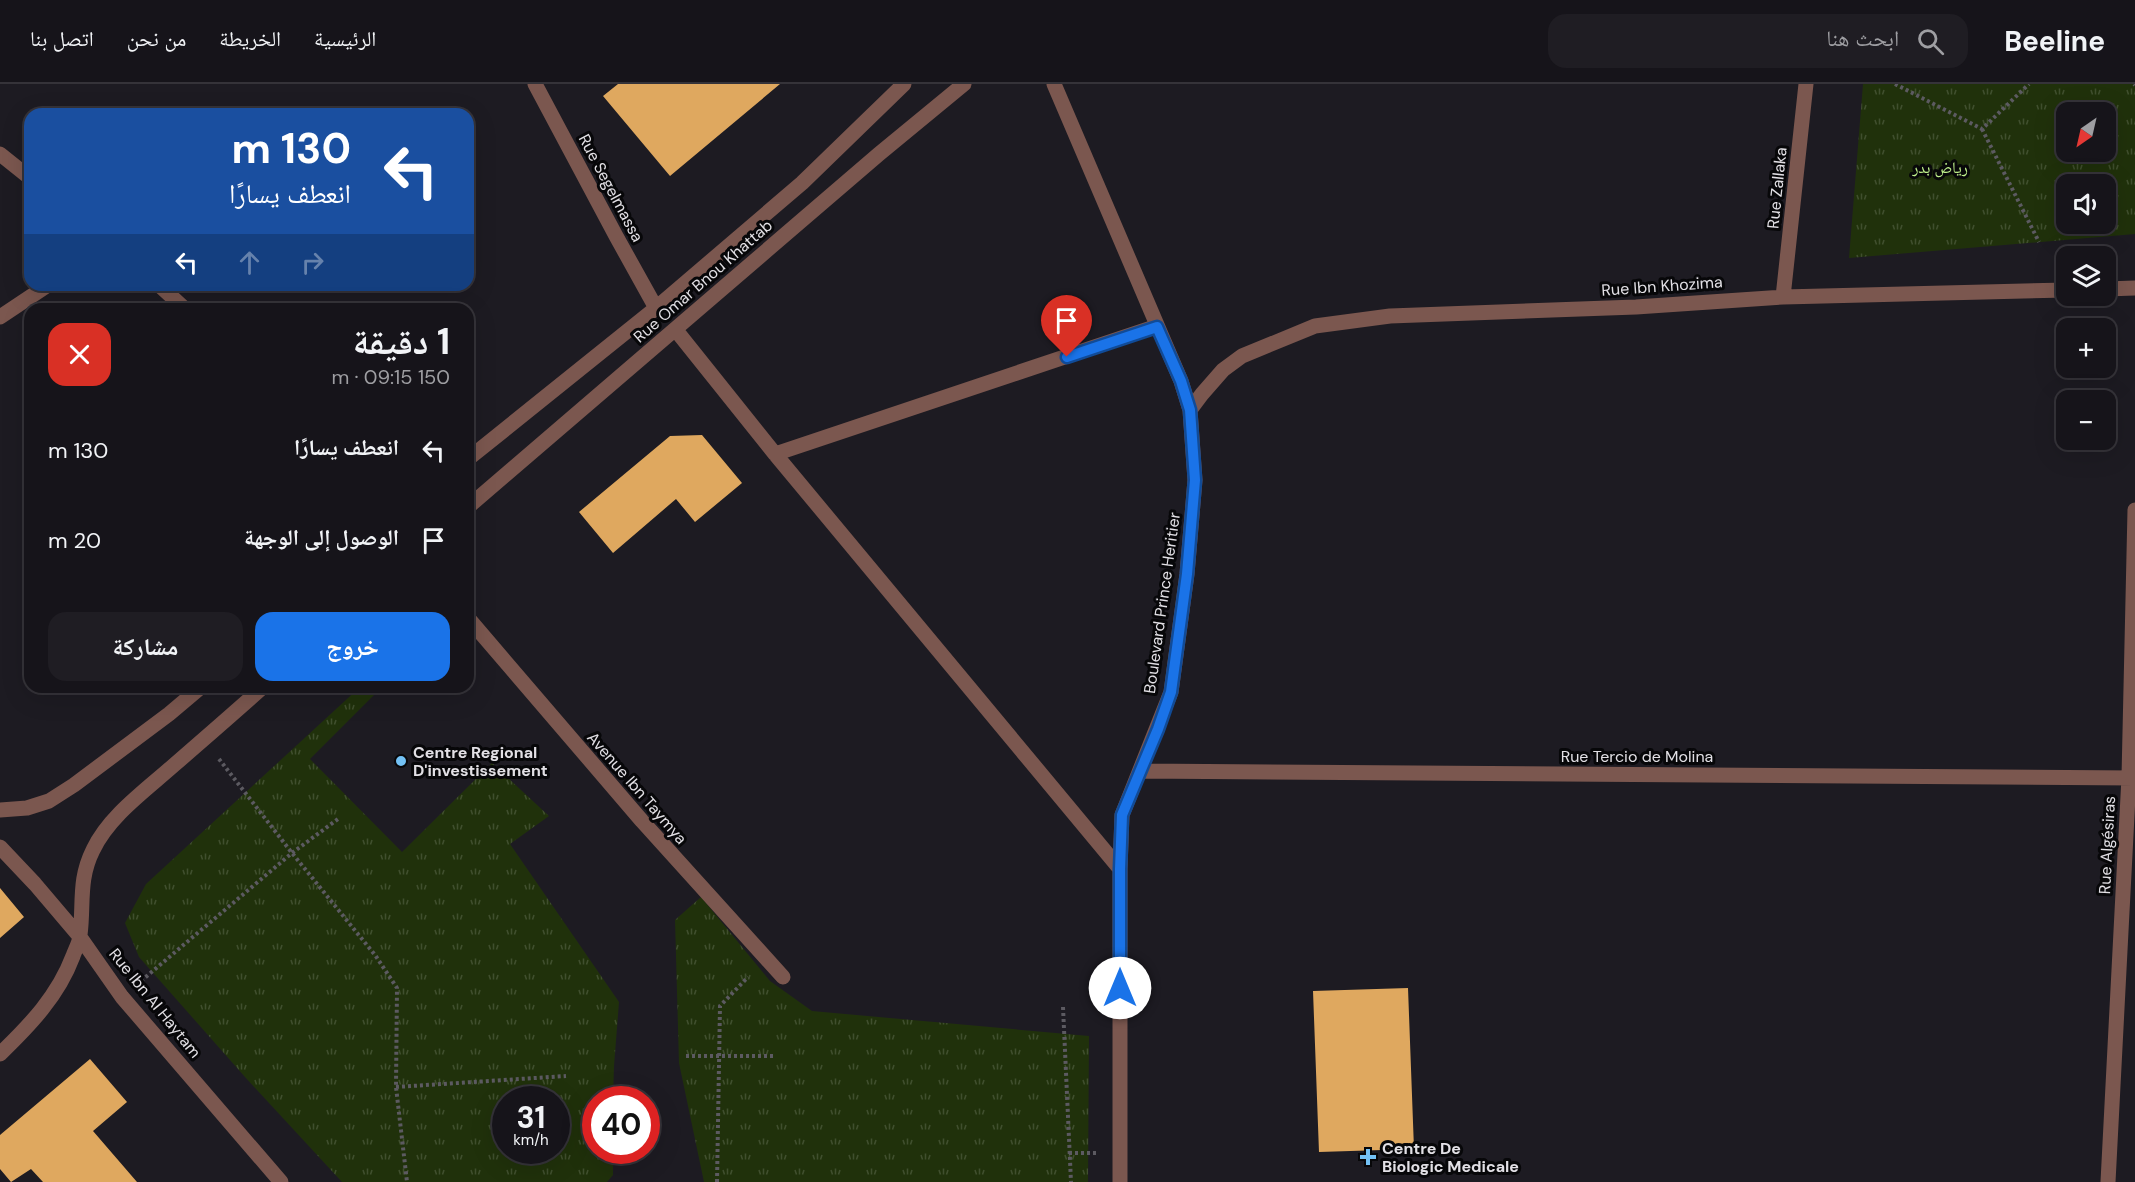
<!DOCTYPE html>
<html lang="ar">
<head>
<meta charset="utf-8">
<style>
  :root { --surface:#16141a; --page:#1f1d23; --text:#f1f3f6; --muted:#9e9ea2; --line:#353339; --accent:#1a73e8 }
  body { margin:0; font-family:"DM Sans","Noto Naskh Arabic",sans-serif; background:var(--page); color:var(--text); direction:rtl; height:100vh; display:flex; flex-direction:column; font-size:22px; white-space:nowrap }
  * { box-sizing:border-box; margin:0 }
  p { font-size:20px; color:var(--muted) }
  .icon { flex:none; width:33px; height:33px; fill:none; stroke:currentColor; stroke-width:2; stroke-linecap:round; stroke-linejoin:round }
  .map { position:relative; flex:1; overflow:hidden; direction:ltr }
  .side { position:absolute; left:24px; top:219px; width:450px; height:390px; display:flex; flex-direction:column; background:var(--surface); border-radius:18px; box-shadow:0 6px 24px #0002,0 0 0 2px var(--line); direction:rtl }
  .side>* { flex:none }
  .banner { position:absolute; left:24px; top:24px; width:450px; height:183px; border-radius:18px; box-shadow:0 6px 24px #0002,0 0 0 2px var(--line); direction:rtl; background:#1a4fa0; color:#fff; overflow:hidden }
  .needle { width:39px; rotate:214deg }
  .tools { position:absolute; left:2056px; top:18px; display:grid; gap:12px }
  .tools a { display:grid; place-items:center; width:60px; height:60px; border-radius:12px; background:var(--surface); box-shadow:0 6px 24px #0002,0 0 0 2px var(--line); font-size:30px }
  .speed { position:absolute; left:492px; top:1002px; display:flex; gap:12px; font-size:30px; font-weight:700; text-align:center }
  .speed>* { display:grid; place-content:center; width:78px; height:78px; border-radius:50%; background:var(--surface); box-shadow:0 6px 24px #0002,0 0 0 2px var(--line); line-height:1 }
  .speed small { font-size:15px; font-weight:400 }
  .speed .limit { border:9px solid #d22; background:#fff; color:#111 }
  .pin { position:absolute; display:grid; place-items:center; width:51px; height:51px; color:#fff; margin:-62px -26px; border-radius:50% 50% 50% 0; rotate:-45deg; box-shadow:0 0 6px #0007 }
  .pin .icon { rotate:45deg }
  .me { position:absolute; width:66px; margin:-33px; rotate:0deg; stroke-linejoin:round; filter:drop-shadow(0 0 4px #0008) }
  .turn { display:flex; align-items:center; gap:21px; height:126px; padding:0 24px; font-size:27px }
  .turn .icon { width:78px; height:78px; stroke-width:2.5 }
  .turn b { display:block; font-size:42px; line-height:51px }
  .lanes { display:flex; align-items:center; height:57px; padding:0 24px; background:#0003; justify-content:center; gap:30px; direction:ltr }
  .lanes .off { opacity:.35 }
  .round { display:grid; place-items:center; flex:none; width:63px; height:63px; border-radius:18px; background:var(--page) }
  .overview { display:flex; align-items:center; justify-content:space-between; height:102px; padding:0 24px }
  h1 { font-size:36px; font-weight:700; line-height:45px }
  .cta { display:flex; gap:12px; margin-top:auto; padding:12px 24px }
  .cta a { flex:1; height:69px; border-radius:18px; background:var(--accent); color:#fff; font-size:24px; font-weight:700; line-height:69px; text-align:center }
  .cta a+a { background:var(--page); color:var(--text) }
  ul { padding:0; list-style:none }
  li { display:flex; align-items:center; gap:18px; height:90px; padding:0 24px }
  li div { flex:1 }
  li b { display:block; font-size:22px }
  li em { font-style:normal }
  header { display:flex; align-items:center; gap:36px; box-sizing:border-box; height:84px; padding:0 30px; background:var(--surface); border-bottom:2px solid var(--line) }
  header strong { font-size:28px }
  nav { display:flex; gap:33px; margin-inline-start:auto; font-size:21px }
  .search { width:420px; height:54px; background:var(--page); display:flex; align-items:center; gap:15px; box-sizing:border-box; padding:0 21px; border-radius:18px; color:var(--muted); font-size:22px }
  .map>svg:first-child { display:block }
</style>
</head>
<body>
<header>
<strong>Beeline</strong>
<div class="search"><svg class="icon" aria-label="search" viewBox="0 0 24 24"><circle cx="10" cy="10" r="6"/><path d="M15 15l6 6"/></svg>ابحث هنا</div>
<nav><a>الرئيسية</a><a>الخريطة</a><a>من نحن</a><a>اتصل بنا</a></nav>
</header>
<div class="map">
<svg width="2135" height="1098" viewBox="0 0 2135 1098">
  <defs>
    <pattern id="park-tufts" width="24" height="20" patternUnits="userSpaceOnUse" patternTransform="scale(1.5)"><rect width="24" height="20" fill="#20310b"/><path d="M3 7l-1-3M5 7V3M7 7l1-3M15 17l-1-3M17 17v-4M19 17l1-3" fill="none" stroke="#404f2e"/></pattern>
  </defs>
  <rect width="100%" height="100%" fill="#1d1b22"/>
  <path fill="url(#park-tufts)" fill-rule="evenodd" d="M1863 0H2135V150L1849 174ZM2067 28H2106V68H2067ZM2067 100H2106V140H2067Z
    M360 603H382L310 675 402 768 492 679 549 732 510 760 619 918 614 982 613 1015 596 1016V1066L613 1067V1091L607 1098H342L245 993 139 873 125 839 146 800ZM506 1016H556V1066H506Z
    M701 813 770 897 812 927 1089 952 1088 1098H704L679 979 675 836Z"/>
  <path fill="#dfa85f" d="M618 0H780L670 92 603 12Z
    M702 351 742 399 695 438 676 415 613 469 579 428 670 352Z
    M0 804 24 833 0 854Z
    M1408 904 1414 1065 1319 1068 1313 907Z
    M90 975 127 1018 93 1047 137 1098H43L31 1085 11 1098 0 1085V1051Z"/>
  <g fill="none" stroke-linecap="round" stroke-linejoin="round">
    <path stroke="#5c5a61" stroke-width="4" stroke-dasharray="3 3" stroke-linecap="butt" d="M1895 0 1982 45 2029 0
      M2134 0 2135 1
      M1982 45 2039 158
      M219 675 292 769 375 871 397 904 396 1003 407 1098
      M141 897 292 769 338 735
      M1063 923 1071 1098
      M686 972H775
      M396 1003 566 992
      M1069 1069H1096
      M717 1098 720 922 748 893"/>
    <path stroke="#7b574f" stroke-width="15" d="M535 0 616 152 656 224
      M1054 0 1181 297 1190 326 1195 396 1187 490 1171 608 1122 731 1120 785V1098
      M0 70 30 94
      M159 201 185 225
      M2106 205 2135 204
      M1783 213 1806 0
      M0 233 48 201
      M675 245 775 370 1120 785
      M1190 326 1202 310 1223 286 1242 272 1315 242 1390 232 1636 223 1783 213 2067 206
      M775 370 1157 242
      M468 375 656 224 802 99 904 0
      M468 423 879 70 964 0
      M468 534 642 737 783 893
      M1140 687 2135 694
      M0 726 27 724 49 717 74 701 169 630 201 603
      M0 763 35 800 80 853 122 913 281 1098
      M0 970C30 941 58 912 73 872 75 866 80 858 80 851 84 820 78 796 93 766 109 732 146 706 174 681 204 655 234 629 263 603
      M2108 1098 2129 693 2135 426"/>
  </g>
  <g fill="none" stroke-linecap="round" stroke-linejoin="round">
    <g stroke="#114b97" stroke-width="15">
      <path id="route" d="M1067 273 1157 243 1181 297 1190 326 1195 396 1187 490 1171 608 1158 645 1122 731 1120 785V904"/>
    </g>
    <use href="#route" stroke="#1a73e8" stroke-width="10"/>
  </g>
  <g fill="#73c1f5" stroke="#070709" stroke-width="2">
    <circle cx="401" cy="677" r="6"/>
    <path d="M1365 1064h6v6h6v6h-6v6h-6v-6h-6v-6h6z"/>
  </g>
  <g text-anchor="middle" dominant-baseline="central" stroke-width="6" stroke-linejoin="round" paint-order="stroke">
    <g font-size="16" fill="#c0f28c" stroke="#070709">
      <text x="1940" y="83">رياض بدر</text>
    </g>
    <g font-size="16" fill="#e2e0e5" stroke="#070709">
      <text transform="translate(611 104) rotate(62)">Rue Segelmassa</text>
      <text transform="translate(1777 104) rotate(-84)">Rue Zallaka</text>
      <text transform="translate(703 197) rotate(-41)">Rue Omar Bnou Khattab</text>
      <text transform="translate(1662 202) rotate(-4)">Rue Ibn Khozima</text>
      <text transform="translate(1162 519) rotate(-82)">Boulevard Prince Heritier</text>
      <text x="1637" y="672">Rue Tercio de Molina</text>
      <text transform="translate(637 704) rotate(49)">Avenue Ibn Taymya</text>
      <text transform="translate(2107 761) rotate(-87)">Rue Algésiras</text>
      <text transform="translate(155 919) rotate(51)">Rue Ibn Al Haytam</text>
    </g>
    <g font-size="16" font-weight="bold" fill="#e2e0e5" stroke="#070709" text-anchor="start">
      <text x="413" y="668">Centre Regional<tspan x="413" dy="18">D'investissement</tspan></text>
      <text x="1382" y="1064">Centre De<tspan x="1382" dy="18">Biologic Medicale</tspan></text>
    </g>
  </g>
</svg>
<div class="tools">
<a><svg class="needle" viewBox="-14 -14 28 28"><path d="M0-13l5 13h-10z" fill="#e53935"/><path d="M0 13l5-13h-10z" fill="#9e9ea2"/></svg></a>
<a><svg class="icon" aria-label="sound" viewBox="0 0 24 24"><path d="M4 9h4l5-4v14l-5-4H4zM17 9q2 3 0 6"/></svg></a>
<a><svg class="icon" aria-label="layers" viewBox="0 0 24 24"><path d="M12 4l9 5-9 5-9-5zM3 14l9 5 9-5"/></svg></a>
<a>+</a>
<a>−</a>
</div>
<div class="speed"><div>31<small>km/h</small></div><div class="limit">40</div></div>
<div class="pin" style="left:1067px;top:273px;background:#d93025"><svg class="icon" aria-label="arrive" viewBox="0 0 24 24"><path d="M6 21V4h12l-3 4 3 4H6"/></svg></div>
<svg class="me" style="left:1120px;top:904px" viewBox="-20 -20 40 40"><circle r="19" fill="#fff"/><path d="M0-13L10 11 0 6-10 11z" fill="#1a73e8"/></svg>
<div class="banner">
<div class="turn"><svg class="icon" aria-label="left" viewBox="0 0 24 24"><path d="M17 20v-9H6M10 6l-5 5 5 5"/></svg><div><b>130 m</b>انعطف يسارًا</div></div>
<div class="lanes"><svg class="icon" aria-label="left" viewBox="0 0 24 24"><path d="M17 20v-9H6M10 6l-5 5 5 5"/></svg><svg class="icon off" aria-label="ahead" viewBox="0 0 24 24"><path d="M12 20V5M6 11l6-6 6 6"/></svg><svg class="icon off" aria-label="right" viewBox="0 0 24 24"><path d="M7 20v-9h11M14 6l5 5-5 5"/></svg></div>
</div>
<section class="side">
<div class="overview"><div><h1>1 دقيقة</h1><p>150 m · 09:15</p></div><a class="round" style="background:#d93025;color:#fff"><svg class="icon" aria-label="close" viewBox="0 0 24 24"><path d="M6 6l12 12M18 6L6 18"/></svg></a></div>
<ul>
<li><svg class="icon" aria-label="left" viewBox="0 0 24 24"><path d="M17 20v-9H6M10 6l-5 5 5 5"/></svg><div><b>انعطف يسارًا</b></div><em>130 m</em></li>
<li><svg class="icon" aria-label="arrive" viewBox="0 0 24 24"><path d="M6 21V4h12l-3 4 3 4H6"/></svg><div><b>الوصول إلى الوجهة</b></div><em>20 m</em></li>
</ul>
<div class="cta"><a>خروج</a><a>مشاركة</a></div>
</section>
</div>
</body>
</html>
